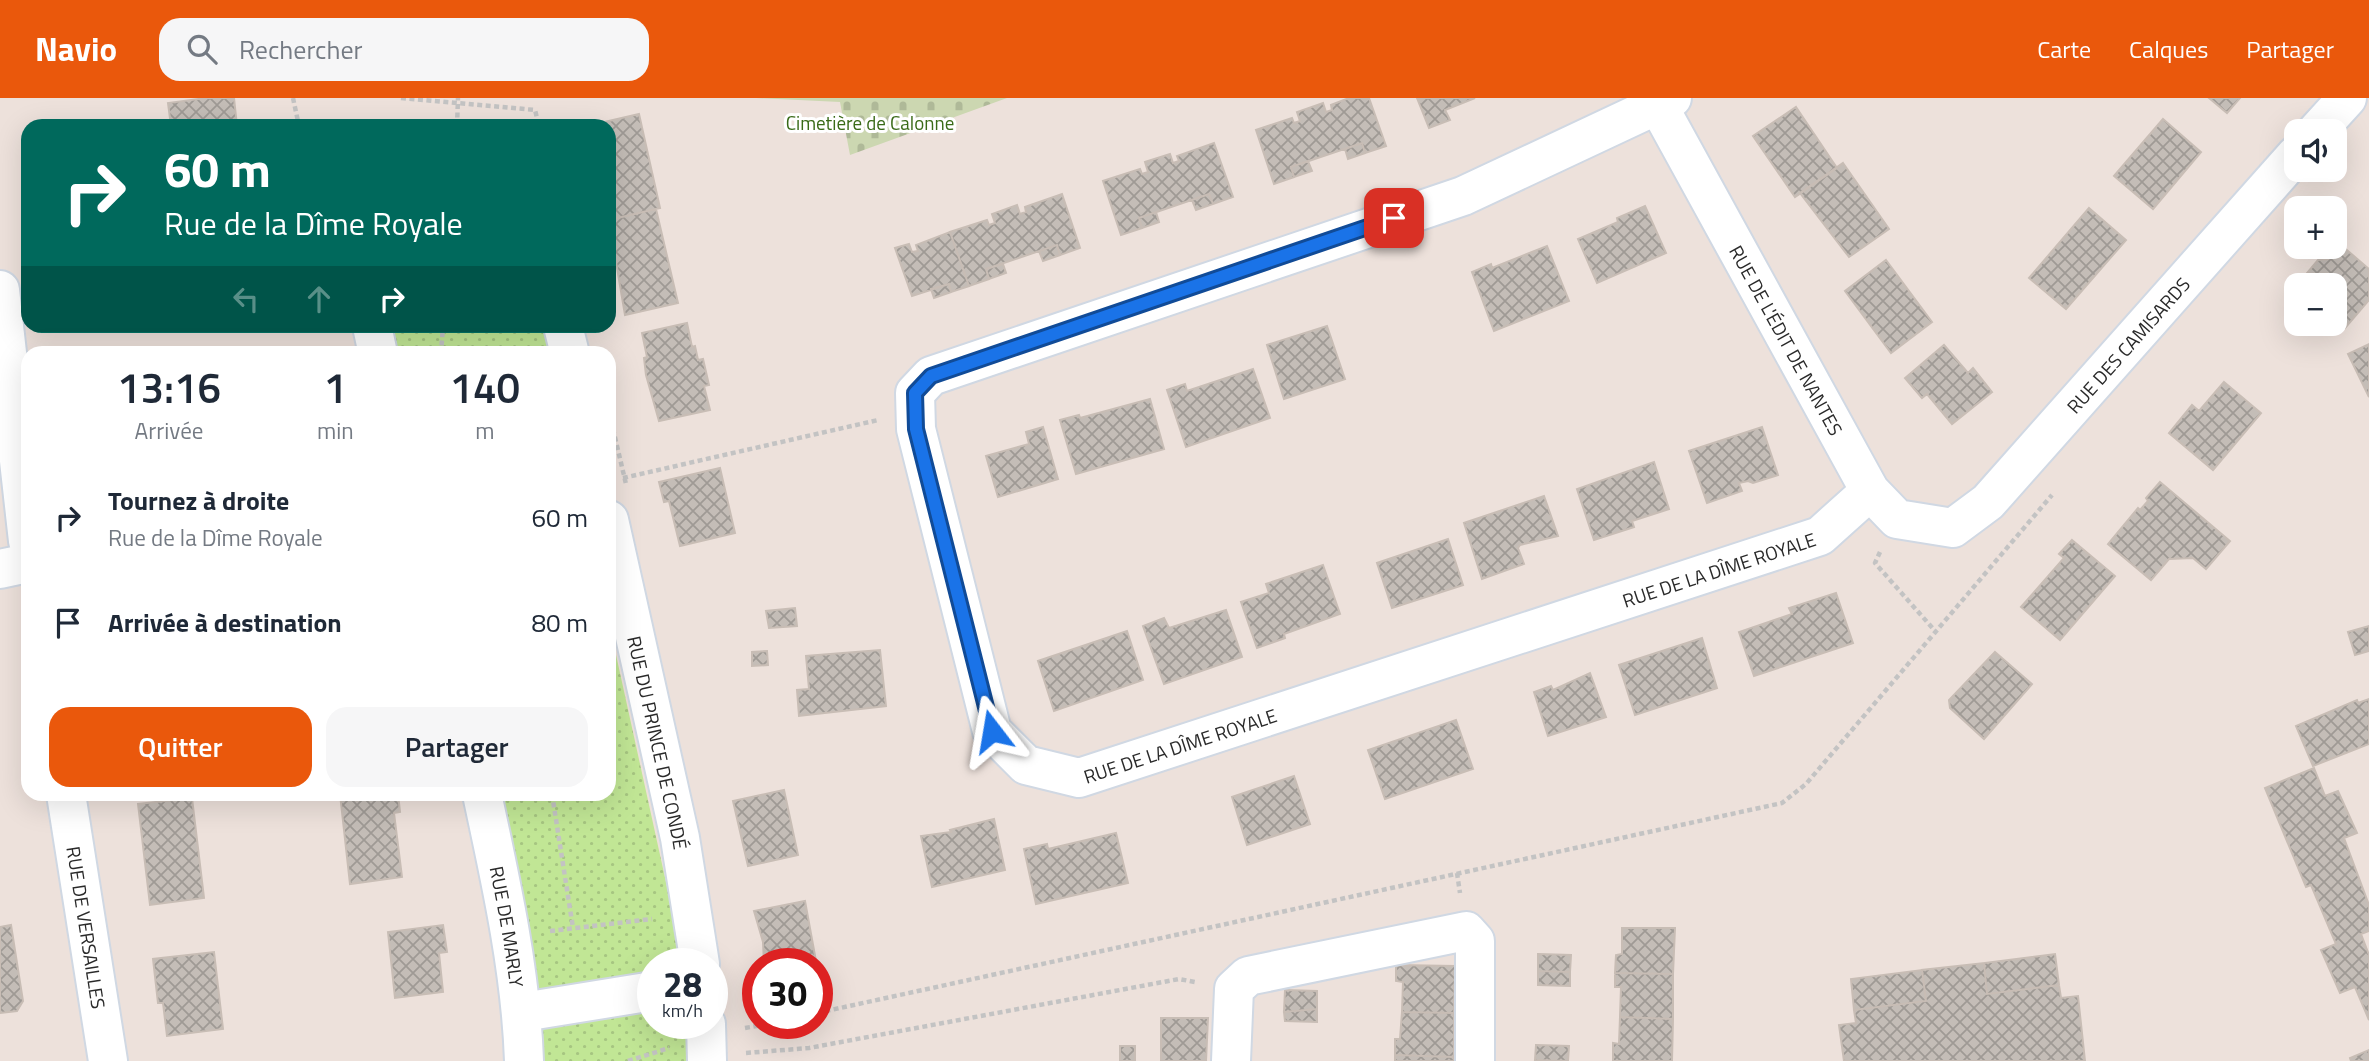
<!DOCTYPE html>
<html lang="fr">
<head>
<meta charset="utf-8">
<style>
  :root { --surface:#fff; --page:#f6f6f7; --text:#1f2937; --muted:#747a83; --accent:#ea580c }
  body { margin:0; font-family:"Titillium Web",sans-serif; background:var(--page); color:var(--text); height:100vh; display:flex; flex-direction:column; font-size:26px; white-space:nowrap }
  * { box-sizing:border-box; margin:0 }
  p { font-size:23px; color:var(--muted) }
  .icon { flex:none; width:38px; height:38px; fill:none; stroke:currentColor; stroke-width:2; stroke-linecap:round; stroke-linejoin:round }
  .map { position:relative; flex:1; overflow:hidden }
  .drawer { position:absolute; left:21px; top:248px; width:595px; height:455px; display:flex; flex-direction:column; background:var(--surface); border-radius:21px; box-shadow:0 7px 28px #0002 }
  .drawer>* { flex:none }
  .hud { position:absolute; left:21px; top:21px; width:595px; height:214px; border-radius:21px; box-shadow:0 7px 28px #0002; background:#00695c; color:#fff; overflow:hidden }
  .buttons { position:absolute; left:2284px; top:21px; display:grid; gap:14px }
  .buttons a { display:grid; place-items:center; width:63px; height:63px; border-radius:14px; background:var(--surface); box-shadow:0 7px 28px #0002; font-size:35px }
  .speed { position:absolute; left:637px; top:850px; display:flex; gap:14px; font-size:35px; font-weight:700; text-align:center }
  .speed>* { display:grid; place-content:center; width:91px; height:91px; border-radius:50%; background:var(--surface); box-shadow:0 7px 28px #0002; line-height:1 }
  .speed small { font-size:18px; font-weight:400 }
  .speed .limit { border:10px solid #d22; background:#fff; color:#111 }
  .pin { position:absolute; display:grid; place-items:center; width:60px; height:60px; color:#fff; margin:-30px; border-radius:14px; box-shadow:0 4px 10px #0006 }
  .me { position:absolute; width:77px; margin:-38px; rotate:346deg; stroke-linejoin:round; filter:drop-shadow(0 0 5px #0008) }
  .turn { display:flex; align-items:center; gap:24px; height:147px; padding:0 28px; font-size:32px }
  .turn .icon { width:91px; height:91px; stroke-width:2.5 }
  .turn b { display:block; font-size:49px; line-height:60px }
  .lanes { display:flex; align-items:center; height:66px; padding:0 28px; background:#0003; justify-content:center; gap:35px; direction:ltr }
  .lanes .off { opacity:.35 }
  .eta { display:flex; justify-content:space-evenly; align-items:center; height:119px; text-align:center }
  .eta b { font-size:42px; font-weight:600; line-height:49px }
  .cta { display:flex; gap:14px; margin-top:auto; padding:14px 28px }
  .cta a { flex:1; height:80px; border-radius:21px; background:var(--accent); color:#fff; font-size:28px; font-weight:600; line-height:80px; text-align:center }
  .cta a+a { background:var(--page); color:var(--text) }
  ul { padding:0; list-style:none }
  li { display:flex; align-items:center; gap:21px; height:105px; padding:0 28px }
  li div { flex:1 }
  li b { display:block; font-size:26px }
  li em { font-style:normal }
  header { display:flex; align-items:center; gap:42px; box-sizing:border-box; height:98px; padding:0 35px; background:var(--accent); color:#fff }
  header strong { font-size:33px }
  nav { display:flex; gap:38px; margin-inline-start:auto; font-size:24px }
  .search { width:490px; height:63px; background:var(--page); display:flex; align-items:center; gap:18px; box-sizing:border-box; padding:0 24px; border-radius:21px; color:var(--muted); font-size:26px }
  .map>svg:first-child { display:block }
</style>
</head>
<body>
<header>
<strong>Navio</strong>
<div class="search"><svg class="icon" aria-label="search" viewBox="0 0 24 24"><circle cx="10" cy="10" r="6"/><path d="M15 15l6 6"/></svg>Rechercher</div>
<nav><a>Carte</a><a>Calques</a><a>Partager</a></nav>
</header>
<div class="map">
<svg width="2369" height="963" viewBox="0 0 2369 963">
  <defs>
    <pattern id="cemetery-stones" width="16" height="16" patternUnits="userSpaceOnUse" patternTransform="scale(1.75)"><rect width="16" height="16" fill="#ccd7b1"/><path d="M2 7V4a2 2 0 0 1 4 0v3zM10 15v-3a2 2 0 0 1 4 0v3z" fill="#afb998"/></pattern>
    <pattern id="park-dots" width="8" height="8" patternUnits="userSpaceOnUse" patternTransform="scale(1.75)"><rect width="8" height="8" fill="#c1e695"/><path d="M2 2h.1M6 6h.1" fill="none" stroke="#a6c581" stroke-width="1.8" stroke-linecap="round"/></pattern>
    <pattern id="building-cross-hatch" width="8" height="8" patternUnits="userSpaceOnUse" patternTransform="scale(1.75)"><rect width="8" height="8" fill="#c4bdb7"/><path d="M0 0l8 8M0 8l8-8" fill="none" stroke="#9f9a95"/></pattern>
  </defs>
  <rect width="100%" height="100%" fill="#ede1db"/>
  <path fill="url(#cemetery-stones)" d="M756 0H1007L850 57 840 4Z"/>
  <path fill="url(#park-dots)" d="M383 228H543L550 255H390Z
    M609 525 684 866H653V926H695V963H536L492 697 609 696Z"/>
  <path fill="url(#building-cross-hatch)" stroke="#c8bdb5" stroke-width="2" d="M206 0H234L237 28H171L168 5Z
    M1349 0H1369L1386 48 1365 55 1362 45 1291 69 1294 79 1274 86 1256 32 1292 20 1294 25 1300 23 1297 14 1323 5 1326 14 1332 12 1331 7Z
    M1417 0H1475L1445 12 1450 22 1429 30Z
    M2209 0H2240L2227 15Z
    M1796 9 1837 70 1795 99 1753 38Z
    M639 16 660 110 609 122V28H587Z
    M2163 21 2201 54 2153 111 2114 78Z
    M1214 45 1233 99 1213 106 1209 96 1139 120 1142 130 1121 137 1103 83 1140 71 1142 76 1148 74 1145 64 1170 56 1173 65 1179 63 1177 58Z
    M1362 45 1365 55 1348 61 1345 51Z
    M1308 63 1312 73 1294 79 1291 69Z
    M1843 65 1889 131 1849 159 1800 95Z
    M1062 96 1080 150 1060 157 1057 147 986 171 989 181 969 188 950 134 987 122 989 127 995 125 992 116 1017 107 1020 116 1026 114 1025 109Z
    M1209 96 1213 106 1196 112 1192 102Z
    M1645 108 1666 155 1597 185 1578 141 1618 124 1617 120Z
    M2089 110 2126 142 2066 211 2029 180Z
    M656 111 678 205 625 217 616 164H613L609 147V122Z
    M1156 114 1159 124 1142 130 1139 120Z
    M950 134 969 188 951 194 949 186 912 198 895 150 909 146 912 154 918 153 916 147Z
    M1057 147 1060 157 1043 163 1039 153Z
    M2341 147 2369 171V202L2345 230 2334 221V187H2297L2318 162 2328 161Z
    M1547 148 1569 203 1494 233 1472 174 1491 166 1492 170Z
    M1886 162 1932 224 1891 255 1845 193Z
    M1003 166 1006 175 989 181 986 171Z
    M949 186 951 194 934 200 931 191Z
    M687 225 692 249 695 248 698 262 703 261 709 287 704 288 710 312 659 323 646 277 644 260 647 259 642 235Z
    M1327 228 1345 281 1284 301 1267 247Z
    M2369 246V299L2348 256Z
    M1944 247 1968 275 1973 270 1992 294 1952 326 1927 296 1922 300 1905 280Z
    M1253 271 1270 320 1186 349 1167 292 1185 286 1187 293Z
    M2224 284 2261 315 2213 372 2169 335 2192 307 2199 313Z
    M1150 301 1164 351 1076 376 1060 322 1079 317 1080 320Z
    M1043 329 1058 381 998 399 986 358 1029 346 1026 334Z
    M1762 329 1778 377 1753 385 1748 383 1739 385 1742 393 1707 405 1689 353Z
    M1654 364 1669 411 1632 423 1634 429 1594 442 1577 391Z
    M720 370 735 435 680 448 669 403 664 404 659 384Z
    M2160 384 2230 443 2206 471 2193 460 2169 461 2151 482 2108 446 2138 410 2140 412 2148 403 2146 400Z
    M1544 398 1558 438 1520 447 1518 450 1524 466 1482 481 1464 425Z
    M1448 441 1463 487 1392 510 1377 465Z
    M2072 442 2115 478 2060 542 2021 509 2064 460 2059 456Z
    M1323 467 1340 516 1284 536 1285 540 1257 550 1241 504 1269 495 1266 486Z
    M1836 495 1853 545 1754 578 1739 534 1792 516 1789 510Z
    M795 510 797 528 769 530 766 513Z
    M1226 512 1242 559 1164 586 1143 528 1164 520 1169 530Z
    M2369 528V553L2355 557 2348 534Z
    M1127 533 1143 582 1054 613 1038 563Z
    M1702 540 1717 590 1635 617 1619 567Z
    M880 552 886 608 799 618 797 592 809 591 806 558Z
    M767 553 768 567 752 568V554Z
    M1995 554 2032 586 1984 641 1950 610 1949 602Z
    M1590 575 1606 619 1548 638 1534 594 1551 588 1553 592Z
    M2369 601V646L2313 668 2296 628 2357 602 2358 605Z
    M1456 622 1473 671 1385 701 1368 652Z
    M2314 670 2325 698 2338 693 2357 735 2344 740 2369 807V833L2361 836 2369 857V922L2355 889 2340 895 2321 852 2336 846 2311 787 2306 789 2265 690Z
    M1294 678 1310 726 1247 747 1232 699Z
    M784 692 798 757 748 768 733 703Z
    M340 696H398L400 714 394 715 402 779 350 786Z
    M192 700 204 800 150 807 138 706Z
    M994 721 1005 772 932 789 921 738 951 734 950 732Z
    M1116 735 1128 785 1036 806 1024 751 1047 746 1048 751Z
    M805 803 816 863 764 866 763 844 754 813Z
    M11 827 23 903 17 913 0 915V829Z
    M443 827 447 854 439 855 443 894 395 900 388 834Z
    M1622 830H1675L1673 876 1615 875 1616 857 1622 856Z
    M214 854 223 931 167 938 163 905H158L153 861Z
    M1538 856 1571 857 1570 874 1538 873Z
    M2055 856 2059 887 1987 896 1984 865Z
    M1984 865 1987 896 2059 887 2061 900 2078 898 2085 963H1844L1839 927 1856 925 1854 912 1926 903 1922 872Z
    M1396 867 1455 868 1454 915 1402 914 1403 884 1396 883Z
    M1922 872 1926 903 1854 912 1851 881Z
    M1538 873 1570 874V888L1538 887Z
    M1615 875 1673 876V921L1620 919 1621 889H1615Z
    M1285 892 1317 893V911L1284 914Z
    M1317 911V924L1285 923 1284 914Z
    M1402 914 1454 915V959L1395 957V941H1400Z
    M1620 919 1673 921 1672 963H1613V945L1619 946Z
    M1161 920H1208L1206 963H1161Z
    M1536 947 1569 948 1568 963 1535 962Z
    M1120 948H1135V963H1120Z
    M2369 952V963H2351L2350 960Z
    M1395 957 1454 959V963H1395Z"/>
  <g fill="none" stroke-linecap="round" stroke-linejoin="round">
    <g stroke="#d0d8e3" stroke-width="42">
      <g id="minor">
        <path id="s1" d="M1654 0 1870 393 1897 421 1953 430 1988 404 2296 57"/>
        <path id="s2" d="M1672 0 1463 98 931 278 915 295 916 331 992 633 1026 667 1079 680 1820 438 1870 393"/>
        <path d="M2317 33 2347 0"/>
        <path d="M0 192 28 443"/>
        <path d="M372 228 378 256"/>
        <path d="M563 228 570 256"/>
        <path id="s3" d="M609 422 680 740 700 866"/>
        <path d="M0 471 28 465"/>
        <path id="s4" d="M66 696 108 963"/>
        <path id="s5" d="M482 696C501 784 521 874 524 963"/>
        <path d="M523 914 653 893"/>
        <path d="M706 926 707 963"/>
        <path d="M1231 963 1234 891 1248 878 1466 833 1475 843V963"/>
      </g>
    </g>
    <path stroke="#c3c3c3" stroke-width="4.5" stroke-dasharray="5 3.5" stroke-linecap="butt" d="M293 0 299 28
      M401 0 535 12 539 28
      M457 28 458 0
      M441 256 443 228
      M609 314 626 386
      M623 380 878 322
      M1880 454 1875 465 1936 534
      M552 696 573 830
      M1457 775 1460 795
      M550 833 652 821
      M817 915 1782 705 1806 686 2052 397
      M745 930 768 926
      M746 955 809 950 1179 881 1195 884
      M628 963 669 950"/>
    <use href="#minor" stroke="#fff" stroke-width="38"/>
  </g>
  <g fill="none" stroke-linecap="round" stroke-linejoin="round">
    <g stroke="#114b97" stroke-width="18">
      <path id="route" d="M992 633 916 331 915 295 931 278 1394 120"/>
    </g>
    <use href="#route" stroke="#1a73e8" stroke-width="12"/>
  </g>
  <g text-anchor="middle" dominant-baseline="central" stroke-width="6" stroke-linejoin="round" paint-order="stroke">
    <g font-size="19" fill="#396a17" stroke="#fff">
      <text x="870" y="24">Cimetière de Calonne</text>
    </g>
    <g font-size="19" fill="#2a2a2a" stroke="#fff">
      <text stroke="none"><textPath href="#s1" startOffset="276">RUE DE L'ÉDIT DE NANTES</textPath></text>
      <text stroke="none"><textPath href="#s1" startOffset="798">RUE DES CAMISARDS</textPath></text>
      <text stroke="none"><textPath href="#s2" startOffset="1939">RUE DE LA DÎME ROYALE</textPath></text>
      <text stroke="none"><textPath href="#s3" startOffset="228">RUE DU PRINCE DE CONDÉ</textPath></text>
      <text stroke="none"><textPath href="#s2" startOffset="1372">RUE DE LA DÎME ROYALE</textPath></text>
      <text stroke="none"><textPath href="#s5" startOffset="135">RUE DE MARLY</textPath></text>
      <text stroke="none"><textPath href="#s4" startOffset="135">RUE DE VERSAILLES</textPath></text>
    </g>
  </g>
</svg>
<div class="buttons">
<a><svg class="icon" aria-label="sound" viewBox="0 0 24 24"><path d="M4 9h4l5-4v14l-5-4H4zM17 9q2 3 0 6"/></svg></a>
<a>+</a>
<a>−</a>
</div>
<div class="speed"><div>28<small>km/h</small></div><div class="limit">30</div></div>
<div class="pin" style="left:1394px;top:120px;background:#d93025"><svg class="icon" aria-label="arrive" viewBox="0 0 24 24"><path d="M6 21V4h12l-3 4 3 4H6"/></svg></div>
<svg class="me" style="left:992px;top:633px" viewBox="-20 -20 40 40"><path d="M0-17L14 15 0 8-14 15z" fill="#1a73e8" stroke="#fff" stroke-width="4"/></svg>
<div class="hud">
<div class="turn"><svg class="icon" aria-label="right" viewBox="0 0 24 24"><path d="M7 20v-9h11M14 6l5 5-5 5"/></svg><div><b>60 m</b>Rue de la Dîme Royale</div></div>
<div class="lanes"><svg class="icon off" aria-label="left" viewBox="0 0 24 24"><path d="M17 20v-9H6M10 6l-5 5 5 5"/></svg><svg class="icon off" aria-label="ahead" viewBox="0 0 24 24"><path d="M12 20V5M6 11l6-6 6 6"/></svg><svg class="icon" aria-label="right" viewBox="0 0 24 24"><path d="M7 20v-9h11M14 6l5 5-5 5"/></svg></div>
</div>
<section class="drawer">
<div class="eta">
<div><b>13:16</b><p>Arrivée</p></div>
<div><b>1</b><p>min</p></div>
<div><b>140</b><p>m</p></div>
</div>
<ul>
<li><svg class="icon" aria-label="right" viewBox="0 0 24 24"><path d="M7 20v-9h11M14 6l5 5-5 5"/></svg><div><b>Tournez à droite</b><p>Rue de la Dîme Royale</p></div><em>60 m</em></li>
<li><svg class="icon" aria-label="arrive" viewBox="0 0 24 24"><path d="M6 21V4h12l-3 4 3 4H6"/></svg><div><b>Arrivée à destination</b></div><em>80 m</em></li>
</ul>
<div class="cta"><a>Quitter</a><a>Partager</a></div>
</section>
</div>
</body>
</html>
